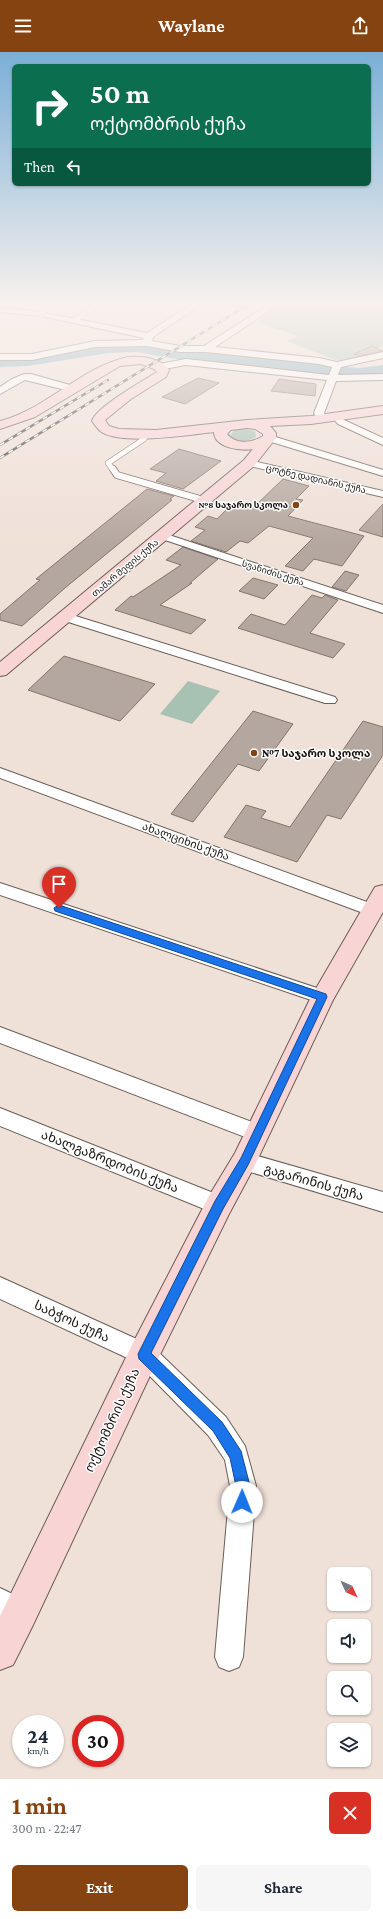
<!DOCTYPE html>
<html lang="en">
<head>
<meta charset="utf-8">
<style>
  :root { --surface:#fff; --page:#f6f6f7; --text:#1f2937; --muted:#747a83; --accent:#854312 }
  body { margin:0; font-family:"Crimson Pro","Noto Sans Georgian",serif; background:var(--page); color:var(--text); height:100vh; display:flex; flex-direction:column; font-size:15px; white-space:nowrap }
  * { box-sizing:border-box; margin:0 }
  p { font-size:13px; color:var(--muted) }
  .icon { flex:none; width:22px; height:22px; fill:none; stroke:currentColor; stroke-width:2; stroke-linecap:round; stroke-linejoin:round }
  .map { position:relative; height:1727px; overflow:hidden }
  .details { display:flex; flex-direction:column; background:var(--surface); flex:1 }
  .details>* { flex:none }
  .top-card { position:absolute; left:12px; top:12px; width:359px; height:122px; border-radius:6px; box-shadow:0 1px 3px #0004; background:#0b6e4f; color:#fff; overflow:hidden }
  .needle { width:26px; rotate:134deg }
  .tools { position:absolute; left:327px; top:1515px; display:grid; gap:8px }
  .tools a { display:grid; place-items:center; width:44px; height:44px; border-radius:6px; background:var(--surface); box-shadow:0 1px 3px #0004; font-size:20px }
  .speed { position:absolute; left:12px; top:1663px; display:flex; gap:8px; font-size:20px; font-weight:700; text-align:center }
  .speed>* { display:grid; place-content:center; width:52px; height:52px; border-radius:50%; background:var(--surface); box-shadow:0 1px 3px #0004; line-height:1 }
  .speed small { font-size:10px; font-weight:400 }
  .speed .limit { border:6px solid #d22; background:#fff; color:#111 }
  .pin { position:absolute; display:grid; place-items:center; width:34px; height:34px; color:#fff; margin:-41px -17px; border-radius:50% 50% 50% 0; rotate:-45deg; box-shadow:0 0 4px #0007 }
  .pin .icon { rotate:45deg }
  .me { position:absolute; width:44px; margin:-22px; rotate:1deg; stroke-linejoin:round; filter:drop-shadow(0 0 3px #0008) }
  .turn { display:flex; align-items:center; gap:14px; height:84px; padding:0 12px; font-size:18px }
  .turn .icon { width:52px; height:52px; stroke-width:2.5 }
  .turn b { display:block; font-size:28px; line-height:34px }
  .then { display:flex; align-items:center; height:38px; padding:0 12px; background:#0003; gap:8px; font-size:15px }
  .round { display:grid; place-items:center; flex:none; width:42px; height:42px; border-radius:6px; background:var(--page) }
  .overview { display:flex; align-items:center; justify-content:space-between; height:68px; padding:0 12px }
  h1 { font-size:24px; font-weight:700; line-height:30px; color:var(--accent) }
  .action { display:flex; gap:8px; margin-top:auto; padding:8px 12px }
  .action a { flex:1; height:46px; border-radius:6px; background:var(--accent); color:#fff; font-size:16px; font-weight:700; line-height:46px; text-align:center }
  .action a+a { background:var(--page); color:var(--text) }
  header { display:flex; justify-content:space-between; align-items:center; height:52px; padding:0 12px; background:var(--accent); color:#fff; font-size:18px; font-weight:700 }
  .map>svg:first-child { display:block }
</style>
</head>
<body>
<header><svg class="icon" aria-label="menu" viewBox="0 0 24 24"><path d="M4 6h16M4 12h16M4 18h16"/></svg>Waylane<svg class="icon" aria-label="share" viewBox="0 0 24 24"><path d="M12 15V3M7 8l5-5 5 5M5 13v7h14v-7"/></svg></header>
<div class="map">
<svg width="383" height="1727" viewBox="0 0 383 1727">
  <rect width="100%" height="100%" fill="#efe0d8"/>
  <path fill="#a7c2b3" d="M281 252H383V294L344 311 286 289 298 284 257 270Z
    M243 377 255 379 256 385C248 390 236 391 230 383L235 378Z
    M188 629 220 639 192 672 160 662Z"/>
  <g fill="none" stroke-linecap="round" stroke-linejoin="round">
    <path fill="#78a7bd" fill-rule="evenodd" d="M137 290 181 298 359 316 383 313V323L359 326 181 308 137 300 109 301 28 314 0 315V305C46 303 91 292 137 290Z"/>
  </g>
  <path fill="#b4a79f" stroke="#82756d" d="M372 294 383 299 358 304 354 302Z
    M198 326 219 331 185 352 162 345Z
    M279 327 316 332 315 344 271 339Z
    M179 397 221 409 183 437 156 429 166 421 150 417Z
    M283 427 309 434 296 447 303 448 288 464 364 484 342 514 314 507 303 519 285 514 313 486 269 474 248 491 240 489 226 500 191 489 205 478 195 475 208 464 217 467 233 451 253 456Z
    M147 437 174 444 170 447 172 448 65 536 22 574 0 568V562L40 528 36 527Z
    M383 452V485L359 478Z
    M183 495 218 507 190 531H192L160 553 206 568 191 582 115 558 131 544 133 545 181 513 166 508Z
    M345 519 359 523 346 539 332 535Z
    M253 526 278 533 264 547 239 539Z
    M312 543 322 546 325 543 338 548 310 581 345 592 333 606 238 576 251 562 285 573Z
    M64 604 155 632 120 669 28 638Z
    M253 659 293 672 259 719 238 712 193 770 171 762Z
    M363 669 383 675V703L341 767 327 763 297 810 224 785 246 753 266 759 261 766 290 775Z"/>
  <g fill="none" stroke-linecap="round" stroke-linejoin="round">
    <g stroke="#6a5e57" stroke-width="6">
      <path id="lane-far1" d="M41 262 50 252
        M75 268 99 252
        M113 418 108 411 144 387 146 382"/>
    </g>
    <g stroke="#6a5e57" stroke-width="8">
      <path id="lane" d="M113 417 117 423 203 448"/>
    </g>
    <g stroke="#6a5e57" stroke-width="2">
      <path id="street" d="M192 252H202L153 285 152 289 180 294H204L269 252H279L215 295 319 306 337 310 383 300V306L341 315 338 323 383 322V328L336 329 324 361 326 366 321 369 318 368 314 361 327 328 186 313 159 318 154 315 159 312 186 307 329 323 332 315 319 312 206 300H180L147 294 95 295 32 308H0V302H32L95 289 143 288 144 286 41 264 0 260V256L41 260 147 281Z
        M24 322H31L77 335 79 337 74 340 25 328 0 342V335L12 327Z
        M336 361 339 362 344 368 383 386V393L338 372 331 364Z
        M269 383 383 418V424L265 388 264 386Z
        M249 408 383 439V445L245 413 244 411Z
        M163 481 383 553V561L159 486 157 484Z
        M66 561 335 645 337 648 335 651H325L62 568 60 565 62 562Z
        M0 716 378 854 380 858 378 862 372 864 366 862 0 726Z
        M0 831 329 940 332 945 329 950 323 952 0 843Z
        M0 975 265 1075 268 1081 265 1087 258 1090 0 991Z
        M0 1056 226 1146 230 1153 226 1160 219 1163 0 1074Z
        M244 1100 383 1140V1160L237 1116 234 1109 237 1102Z
        M0 1225 152 1294 226 1365 245 1394 256 1434 243 1605 239 1615 229 1619 219 1615 215 1605 230 1434 225 1408 208 1383 136 1310 0 1247Z
        M0 1536 31 1551 35 1561 31 1571 21 1575 0 1564Z"/>
    </g>
    <g stroke="#6a5e57" stroke-width="2">
      <path id="secondary" d="M128 305C142 304 160 306 169 318L166 325 131 347 105 368 109 374 119 377 156 378 247 368 311 364 383 354V362L311 372 270 374 276 381V386L254 414 6 623 0 624V610L244 408 253 397C241 399 214 396 214 380 189 383 119 394 100 379 97 376 94 372 92 369 96 355 143 329 157 320L154 317 141 312 120 314 35 365 0 377V369C47 357 81 315 128 305ZM247 376 255 377 263 382V384C252 391 236 393 227 382L231 378Z
        M383 833V860L333 948 253 1117 229 1162 155 1313 33 1573 13 1613 0 1618V1564L133 1291 209 1144 235 1101 311 945 375 835Z"/>
    </g>
    <use href="#lane-far1" stroke="#fff" stroke-width="5"/>
    <use href="#lane" stroke="#fff" stroke-width="6"/>
    <use href="#street" fill="#fff" fill-rule="evenodd"/>
    <use href="#secondary" fill="#f9d4d5" fill-rule="evenodd"/>
    <g stroke="#48413d" stroke-width="2.5">
      <path id="rail" d="M0 393 108 328
        M0 406 249 252"/>
    </g>
    <use href="#rail" stroke="#fff" stroke-width="1.5" stroke-dasharray="5" stroke-linecap="butt"/>
  </g>
  <linearGradient id="sky" x2="0" y2="1"><stop stop-color="#7bafd7"/><stop offset="0.51" stop-color="#f8f1ed"/><stop offset="1" stop-color="#f8f1ed" stop-opacity="0"/></linearGradient>
  <rect width="383" height="494" fill="url(#sky)"/>
  <path fill="#1a73e8" stroke="#114b97" d="M59 853 326 942 327 945 248 1113 223 1157 151 1301 222 1370 241 1399 250 1434 247 1455 242 1457 237 1455 235 1450 236 1434 230 1406 213 1379 139 1307 138 1302 215 1149 241 1106 317 947 55 859 54 856Z"/>
  <g fill="#854312" stroke="#fff" stroke-width="1.5">
    <circle cx="296" cy="453" r="4"/>
    <circle cx="254" cy="701" r="4"/>
  </g>
  <g text-anchor="middle" dominant-baseline="central" stroke-width="3" stroke-linejoin="round" paint-order="stroke">
    <g font-size="9" fill="#181310" stroke="#fff">
      <text transform="translate(316 427) rotate(13)">ცოტნე დადიანის ქუჩა</text>
      <text transform="translate(125 516) rotate(-40)">თამარ მეფის ქუჩა</text>
      <text transform="translate(273 521) rotate(18)">სვანიძის ქუჩა</text>
    </g>
    <g font-size="9" font-weight="bold" fill="#181310" stroke="#fff" text-anchor="end">
      <text x="288" y="453">№8 საჯარო სკოლა</text>
    </g>
    <g font-size="11" font-weight="bold" fill="#181310" stroke="#fff" text-anchor="start">
      <text x="262" y="701">№7 საჯარო სკოლა</text>
    </g>
    <g font-size="11" fill="#181310" stroke="#fff">
      <text transform="translate(186 789) rotate(20)">ახალციხის ქუჩა</text>
    </g>
    <g font-size="13" fill="#181310" stroke="#fff">
      <text transform="translate(110 1109) rotate(22)">ახალგაზრდობის ქუჩა</text>
      <text transform="translate(314 1130) rotate(16)">გაგარინის ქუჩა</text>
      <text transform="translate(72 1269) rotate(25)">საბჭოს ქუჩა</text>
      <text transform="translate(112 1368) rotate(-65)">ოქტომბრის ქუჩა</text>
    </g>
  </g>
</svg>
<div class="tools">
<a><svg class="needle" viewBox="-14 -14 28 28"><path d="M0-13l5 13h-10z" fill="#e53935"/><path d="M0 13l5-13h-10z" fill="#747a83"/></svg></a>
<a><svg class="icon" aria-label="sound" viewBox="0 0 24 24"><path d="M4 9h4l5-4v14l-5-4H4zM17 9q2 3 0 6"/></svg></a>
<a><svg class="icon" aria-label="search" viewBox="0 0 24 24"><circle cx="10" cy="10" r="6"/><path d="M15 15l6 6"/></svg></a>
<a><svg class="icon" aria-label="layers" viewBox="0 0 24 24"><path d="M12 4l9 5-9 5-9-5zM3 14l9 5 9-5"/></svg></a>
</div>
<div class="speed"><div>24<small>km/h</small></div><div class="limit">30</div></div>
<div class="pin" style="left:59px;top:856px;background:#d93025"><svg class="icon" aria-label="arrive" viewBox="0 0 24 24"><path d="M6 21V4h12l-3 4 3 4H6"/></svg></div>
<svg class="me" style="left:242px;top:1450px" viewBox="-20 -20 40 40"><circle r="19" fill="#fff"/><path d="M0-13L10 11 0 6-10 11z" fill="#1a73e8"/></svg>
<div class="top-card">
<div class="turn"><svg class="icon" aria-label="right" viewBox="0 0 24 24"><path d="M7 20v-9h11M14 6l5 5-5 5"/></svg><div><b>50 m</b>ოქტომბრის ქუჩა</div></div>
<div class="then">Then<svg class="icon" aria-label="left" viewBox="0 0 24 24"><path d="M17 20v-9H6M10 6l-5 5 5 5"/></svg></div>
</div>
</div>
<section class="details">
<div class="overview"><div><h1>1 min</h1><p>300 m · 22:47</p></div><a class="round" style="background:#d93025;color:#fff"><svg class="icon" aria-label="close" viewBox="0 0 24 24"><path d="M6 6l12 12M18 6L6 18"/></svg></a></div>
<div class="action"><a>Exit</a><a>Share</a></div>
</section>
</body>
</html>
